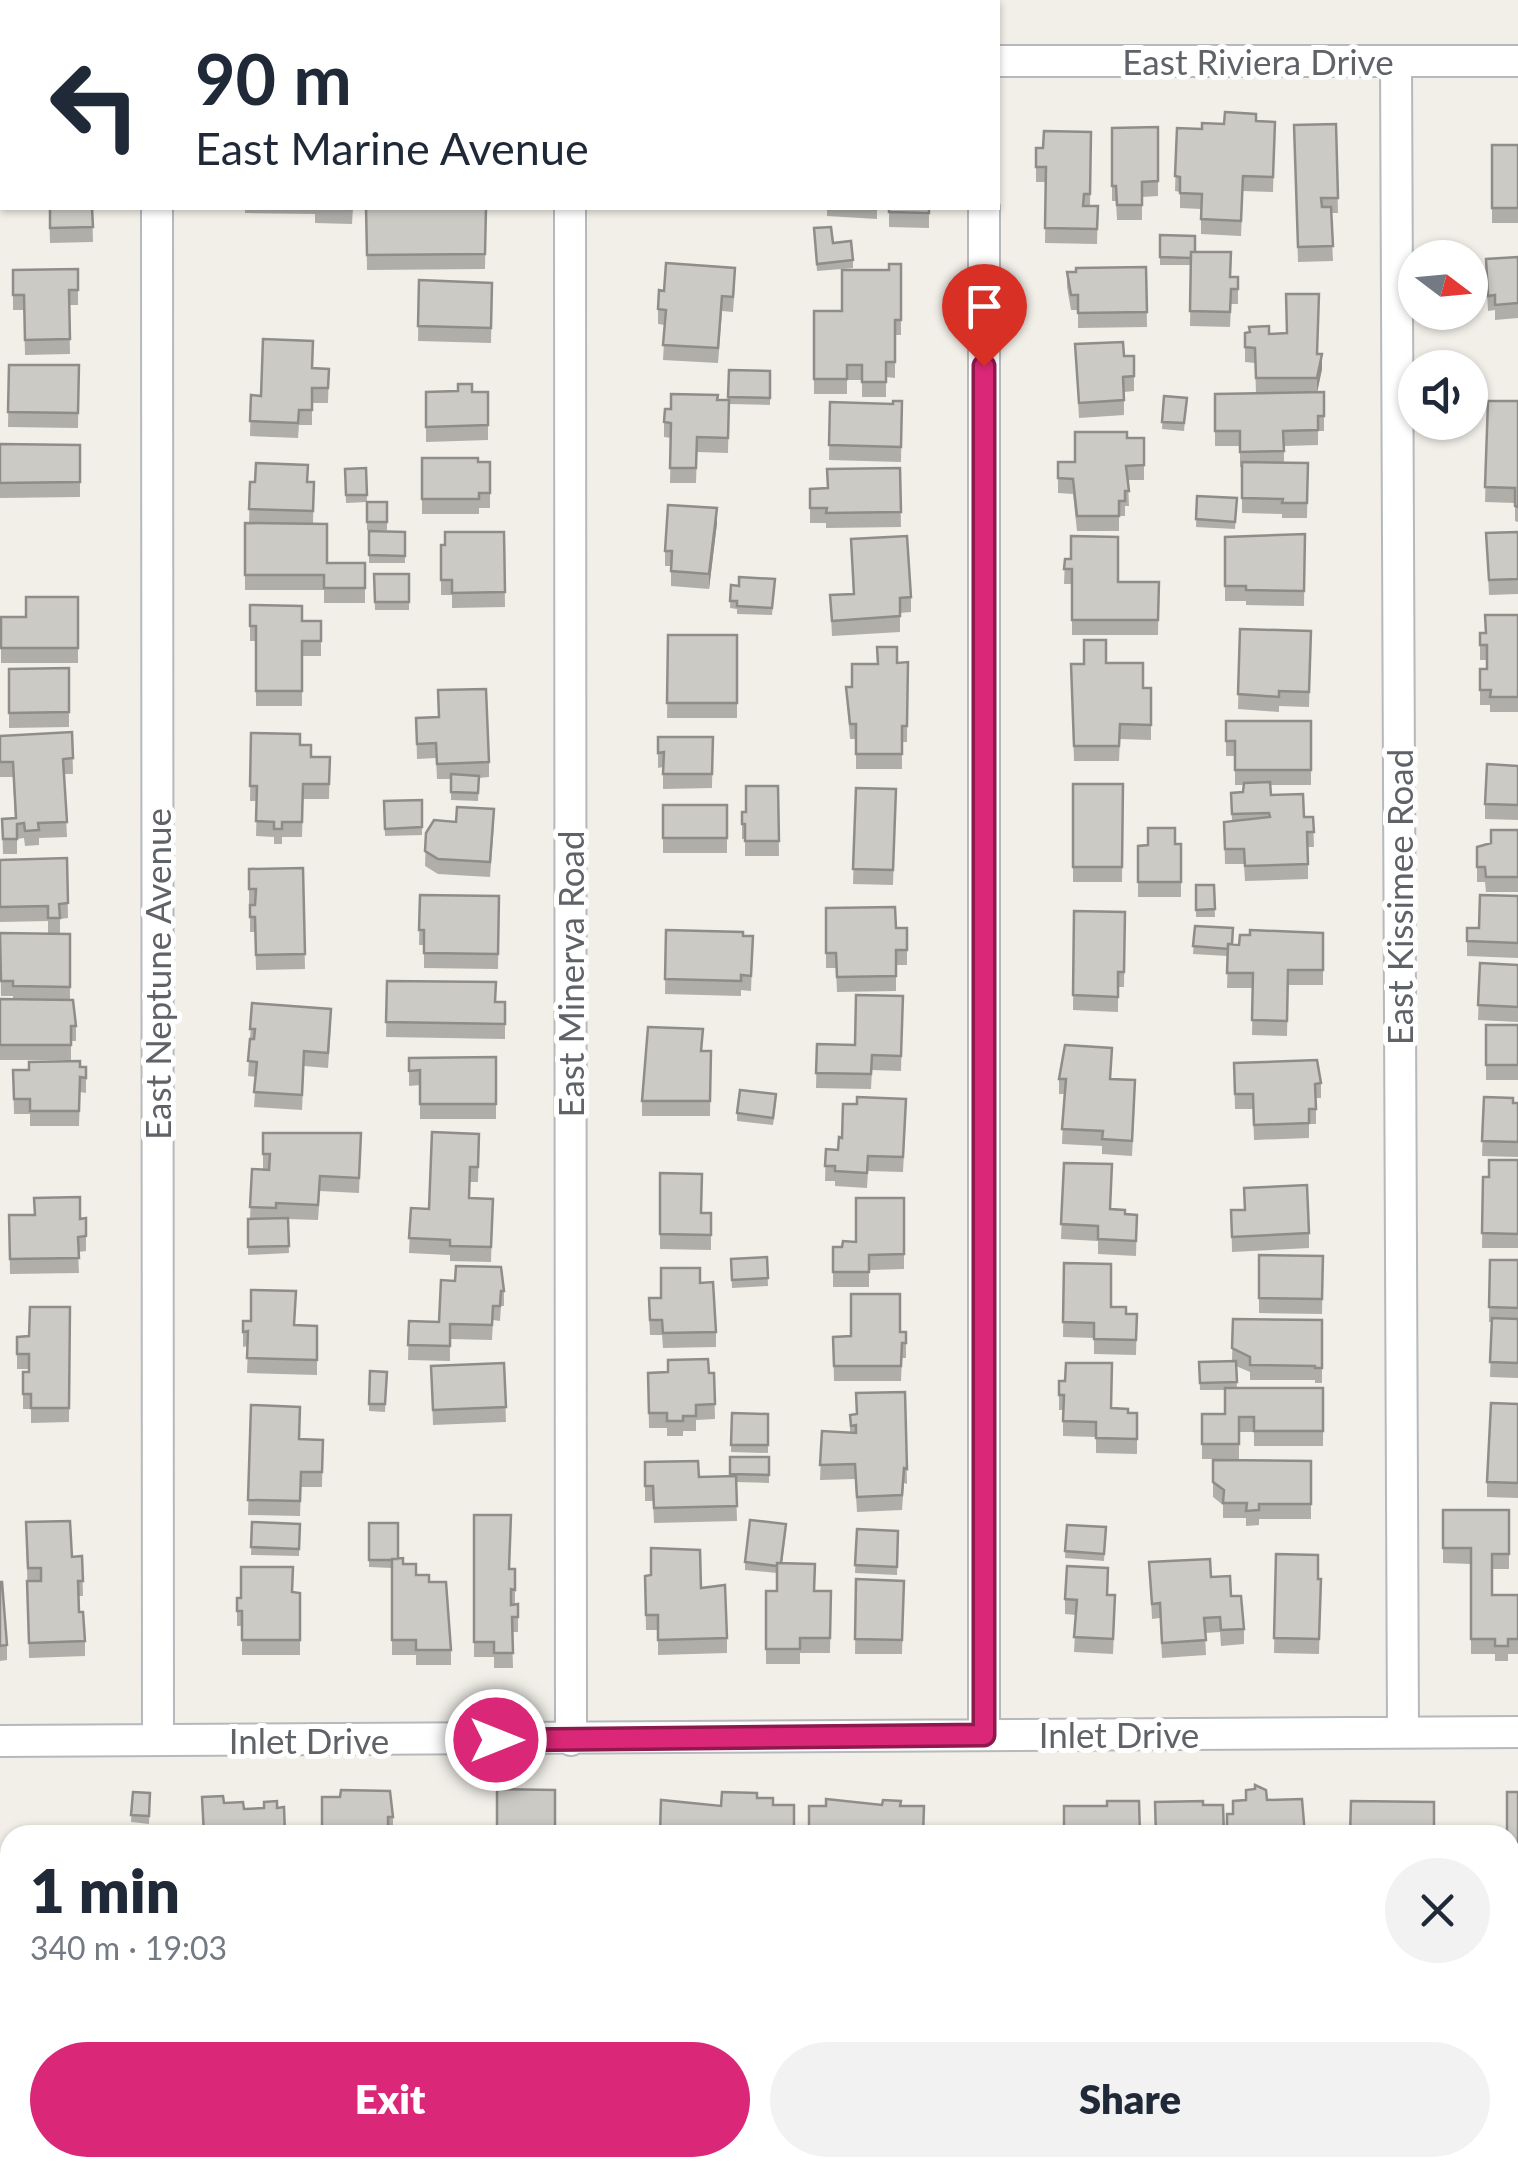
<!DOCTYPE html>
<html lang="en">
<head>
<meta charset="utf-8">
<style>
  :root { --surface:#fff; --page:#f2f2f3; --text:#1f2937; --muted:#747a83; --accent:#db2777 }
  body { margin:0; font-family:Lato,sans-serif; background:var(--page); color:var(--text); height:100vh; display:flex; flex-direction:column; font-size:38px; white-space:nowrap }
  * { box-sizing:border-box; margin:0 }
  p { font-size:32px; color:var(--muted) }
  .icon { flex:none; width:55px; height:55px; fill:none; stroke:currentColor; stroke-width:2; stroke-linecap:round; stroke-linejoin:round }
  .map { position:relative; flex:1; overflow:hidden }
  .sheet { position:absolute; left:0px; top:1825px; width:1520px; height:352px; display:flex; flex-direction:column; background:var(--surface); border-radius:30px 30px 0 0; box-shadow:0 2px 8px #0004 }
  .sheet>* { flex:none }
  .hud { position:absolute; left:0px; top:0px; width:1000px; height:210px; box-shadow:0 2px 8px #0004; background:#fff; color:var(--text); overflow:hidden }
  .needle { width:65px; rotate:106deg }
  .tools { position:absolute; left:1398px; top:240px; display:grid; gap:20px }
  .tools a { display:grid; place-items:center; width:90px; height:90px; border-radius:50%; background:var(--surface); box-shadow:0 2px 8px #0004; font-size:50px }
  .pin { position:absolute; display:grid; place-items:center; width:85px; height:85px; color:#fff; margin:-102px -42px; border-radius:50% 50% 50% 0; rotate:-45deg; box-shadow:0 0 10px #0007 }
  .pin .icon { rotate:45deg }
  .me { position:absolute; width:110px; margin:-55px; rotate:90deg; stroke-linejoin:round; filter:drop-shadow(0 0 8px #0008) }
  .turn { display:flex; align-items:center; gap:35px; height:210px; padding:0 30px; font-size:45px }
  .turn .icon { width:130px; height:130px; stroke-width:2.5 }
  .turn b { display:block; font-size:70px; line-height:85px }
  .round { display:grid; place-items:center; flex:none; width:105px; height:105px; border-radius:52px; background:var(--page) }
  .overview { display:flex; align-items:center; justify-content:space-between; height:170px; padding:0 30px }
  h1 { font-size:60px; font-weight:800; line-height:75px }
  .action { display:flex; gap:20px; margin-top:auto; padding:20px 30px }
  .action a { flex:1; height:115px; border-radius:60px; background:var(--accent); color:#fff; font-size:40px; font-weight:800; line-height:115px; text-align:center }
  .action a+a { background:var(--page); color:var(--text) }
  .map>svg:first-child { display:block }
</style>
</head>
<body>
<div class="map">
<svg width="1518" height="2176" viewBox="0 0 1518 2176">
  <rect width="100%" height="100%" fill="#f1efe8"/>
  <path fill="#c5e8c5" d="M1510 2039H1518V2176H0V2043L10 2044V2168H1510Z"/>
  <path fill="#fbf3d9" d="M1003 2168H1499V2176H991Z"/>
  <path fill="#aadaff" d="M0 1933H10V2044L0 2042Z"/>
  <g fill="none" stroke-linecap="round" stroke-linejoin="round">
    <g stroke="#b5b8bc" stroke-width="34">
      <path id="minor" d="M998 61H1518
        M1396 61 1403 1732
        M0 71H2
        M157 208 158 1740
        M570 208 571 1740
        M984 208V1735
        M0 1741 1518 1732"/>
    </g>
    <use href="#minor" stroke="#fff" stroke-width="30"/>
  </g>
  <path fill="#afaea9" d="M1256 121 1275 122 1273 192 1243 191 1241 236 1201 234V209L1180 208V192L1175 191 1177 128 1202 129 1224 124Z
    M1336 124 1338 213H1331L1333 261 1298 262 1294 125Z
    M0 127H2V203H0Z
    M1158 127V196L1142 197V220H1117L1116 201H1112V128Z
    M1091 132 1090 206H1098L1097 244 1045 243 1046 182H1036V148H1043Z
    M1492 145H1518V223H1492Z
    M49 208H92L93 242 50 243Z
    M245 208H353L352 224 315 223V214L245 213Z
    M366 208H486L485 269 367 270Z
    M656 208H678V210L656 209Z
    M827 208H877V219L827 216Z
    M889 208H929V228L889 227Z
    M814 228 853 260V268L817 271Z
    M1160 235 1195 252 1230 277H1238V304H1231L1230 327 1190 326 1191 265H1160Z
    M1518 257V318L1495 320V310L1488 311 1486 274Z
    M901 264V335H895V378L886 377V397H862V380H847V394H814V311H842L889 270Z
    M1146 267 1147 327 1078 328V310H1071L1067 287V272Z
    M78 269V305H69L70 354 25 355 24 310H13V270Z
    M419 280 492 283 491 343 418 341Z
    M735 283 733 312 722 311 718 363 663 360 665 325 658 324V309L664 291Z
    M1245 333 1269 334 1318 354 1322 369 1317 392H1324V431H1318V445L1284 446V463H1308L1307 518H1282V514L1242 513V467H1240V446H1215V394L1256 393 1255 363 1245 362Z
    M1075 344 1124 356H1134V391L1124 392V415L1079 418Z
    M9 365H79L78 428 8 427Z
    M312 368 329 369 328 403H312V425H299L298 438 250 436 251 395 261 396Z
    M729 370 770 371V405L729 404 728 453 697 452 696 483H670L671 438 664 437V422L671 409 728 400Z
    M426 392H488V440L426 442Z
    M1164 396 1187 398 1184 431 1162 429Z
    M902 401 901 462 829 460 830 402 893 404Z
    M1488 401H1518V522L1515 521V503L1485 502Z
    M1127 438H1144V480H1128L1129 506H1125V516H1119V531H1077L1073 494 1058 493V462H1075Z
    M0 444 80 445V497L0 498Z
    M422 458 490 462V508H479V514H422Z
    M366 468 367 502 346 503 345 469Z
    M900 468 901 527 826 528V523H810V489L827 488Z
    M250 482H314L313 523 327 563H365V603H324V590H245V523H249Z
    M1197 496 1237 498 1235 529 1196 527Z
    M367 502H387V530H367Z
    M717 523 709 589 671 586V566H665V551Z
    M369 531 405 532V563H369Z
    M504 532 505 607 452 608V595H441V545Z
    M1518 532V594L1489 595 1486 533Z
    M1305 534 1304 606 1246 605V601H1225V537Z
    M851 539 911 597V612L900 613V632L832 636 830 595 853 594Z
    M1065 559 1118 582H1159L1158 635H1072V584H1064Z
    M374 574H409V610H375Z
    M775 579 772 615 737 614V609L730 608 731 585 739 586Z
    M78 597V663H1V617H26Z
    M250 605 302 621H321V656H302V706H256V641H250Z
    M1518 615V712H1490V705H1480V669H1487V660H1480V633H1485Z
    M1240 629 1311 631 1309 707 1279 706V712L1238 709Z
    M668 635H737V718H667Z
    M908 662 907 742H902V769H856V739H850L846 687H852Z
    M1106 663 1143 688H1151V740L1120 739 1119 761H1074L1071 664Z
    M69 668V727L9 728V669Z
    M416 718 489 762V777L479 778 478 801 451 800V779H437L436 758 417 759Z
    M1226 721H1311V785H1270L1271 795 1304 817H1313L1314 847H1308V879L1245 881 1244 864H1225L1224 822 1232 821 1231 793 1243 792 1244 785H1235V756H1226Z
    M72 732 73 774H64L67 837 39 838V845L25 846 24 838 17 839V854H3L2 819 15 818 13 777H0V736Z
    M251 733 300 745 311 757H330L329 799H303L302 837H282V844H274V837L256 836 257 801H250Z
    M658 737H713L712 788 663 789V767L658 768Z
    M1518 766V820L1485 819V804Z
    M1073 784H1123L1122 882H1073Z
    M778 786 779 856H745V839H742V824L746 812Z
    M856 788 896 789 893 885 853 884Z
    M422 800V835L385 836 384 801Z
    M663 805H727V853H663Z
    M456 822 494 824 490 877 438 874 425 866 426 833Z
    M1518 830V892H1486L1485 882H1477V847L1491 843Z
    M1181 844V897H1138V846Z
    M67 858 68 918 60 919V933H48V921L0 922V860Z
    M303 868 305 969 256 970 255 932H250V905L255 904H249V869Z
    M1196 885H1214L1215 917H1196Z
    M420 895 499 896 498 969 424 968V945H419Z
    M1518 896V958L1467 956V928H1479Z
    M826 908 896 928H907V965H896V991L837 992 836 968H826Z
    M1074 911 1125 912 1124 987H1118V1012L1073 1010Z
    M1195 926 1232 944 1239 945 1250 935 1323 933V985H1288L1287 1036 1252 1035 1253 988H1227L1228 956 1193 954Z
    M666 930 753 936 751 991 741 990V996L665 994Z
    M0 933 70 934V1000L76 1026V1041H71V1060H0V999H13V996H1Z
    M1480 963 1518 965V1022L1478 1020Z
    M387 981 496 1002H505V1039L386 1037Z
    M903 996 901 1071 872 1070 871 1089 816 1088 817 1044 855 1045Z
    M252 1003 331 1024 328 1068 304 1066 302 1110 254 1107 256 1077 248 1076Z
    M1486 1025H1518V1080H1486Z
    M702 1051H711L710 1116H642V1101Z
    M496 1057V1119H420V1085L409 1086V1058Z
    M1234 1063 1321 1083V1098H1316V1124H1309V1138L1254 1140 1253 1109H1235Z
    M86 1067V1093L80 1092 79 1126H30V1114H14L13 1070Z
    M1059 1079H1111L1135 1095 1132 1156 1102 1154V1146L1062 1144 1064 1094H1059Z
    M1484 1097 1518 1103V1157L1482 1156Z
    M776 1102 773 1125 737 1121V1113Z
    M857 1104 906 1114 903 1172 868 1171 867 1188 835 1186V1181H825L826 1149 838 1150Z
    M263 1133H361L359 1193 320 1191 318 1220 288 1219 289 1253 248 1255V1219H250L252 1169H263Z
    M479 1134 478 1182H470V1198L493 1199 491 1262 450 1261V1255L409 1253 411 1208 429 1209Z
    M1518 1160V1248H1482L1483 1177H1489Z
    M1064 1163 1111 1209 1125 1214 1137 1215 1136 1256 1098 1254V1241L1061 1239Z
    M660 1173 701 1213H711V1250L660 1249Z
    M904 1198V1269L869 1270V1287H833V1247H842L856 1242Z
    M1231 1210H1244L1309 1233V1248L1232 1252Z
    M9 1215H35L86 1218V1251L78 1252 79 1273 10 1274Z
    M1259 1255 1323 1256 1322 1314 1259 1313Z
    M767 1257 768 1286 732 1288 731 1259Z
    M1490 1260H1518V1378L1490 1377 1492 1322H1489Z
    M1064 1263 1111 1307 1126 1314H1137L1136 1355 1094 1354V1338L1063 1337Z
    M441 1280 504 1291V1306H501L500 1321 493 1320 492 1340 450 1339V1361L408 1360 409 1321 439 1322Z
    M700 1283 716 1332V1347L663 1348 662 1335H650L649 1313 661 1298Z
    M70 1307 69 1422 31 1423V1409H23V1372H29V1369H17V1337L29 1336Z
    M1233 1319 1322 1320V1383H1315V1380H1250V1372L1236 1366 1237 1388H1323V1446H1254V1432H1239V1459H1202V1414H1225V1390H1200L1199 1362 1232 1361Z
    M243 1321 317 1326V1375L247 1373 248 1346 243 1347Z
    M906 1332V1358H902L901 1381H834L833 1337Z
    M504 1363 506 1422 433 1425 431 1366Z
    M370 1371 387 1372 385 1412 369 1411Z
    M648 1373H714L715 1419 696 1420V1431H683V1436H667V1428H649Z
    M1059 1381 1111 1408 1128 1413H1137V1454L1096 1453V1437L1063 1436V1410H1059Z
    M905 1392 907 1484 904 1483 902 1510 857 1512 855 1479 820 1480 822 1431 850 1432V1415L856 1414Z
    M1518 1404V1498L1487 1497V1482Z
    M251 1405 300 1439 323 1440 322 1487H301L300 1516 248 1515Z
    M732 1413 768 1414V1453L731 1452Z
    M730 1457H769V1483L736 1482 737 1521 654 1523 653 1501H645V1462L699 1477 730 1476Z
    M1213 1460 1311 1461V1519H1259V1525L1246 1526V1518H1223V1505L1213 1497Z
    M1443 1510H1509V1569H1492V1595H1518V1654H1508V1661H1495V1654H1471V1564L1443 1563Z
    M474 1515 510 1569H515V1604L518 1617V1632H512L513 1668H494V1657H474Z
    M26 1522 72 1557 82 1556 83 1596H78L79 1612 85 1641V1656L29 1658Z
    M252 1522 300 1524 299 1556 251 1555Z
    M369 1523 403 1564 416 1575 429 1582 451 1650V1665H416V1655H392V1568L369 1567Z
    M1067 1525 1106 1527 1104 1561 1065 1558Z
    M857 1529 898 1531 897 1575 855 1573Z
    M786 1531 782 1563 815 1591H831L830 1653H800V1664H766V1591H777V1573L745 1570V1562Z
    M1276 1554 1318 1579H1321L1319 1654 1274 1653Z
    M1149 1562 1211 1577 1231 1596 1244 1629V1644L1221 1646 1220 1632 1205 1633 1206 1655 1162 1658 1160 1618 1152 1619Z
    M645 1576 701 1588 727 1638V1653L658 1655V1630H646Z
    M856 1579 904 1581 902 1654H855Z
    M0 1582 7 1645V1660L0 1661Z
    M292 1592 300 1593V1655H242V1626H237V1598Z
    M1107 1595 1115 1610 1113 1654 1074 1652 1076 1615 1065 1614V1599Z
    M133 1792 150 1793 149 1824 131 1822Z
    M1518 1792V1869H1510V1835Z
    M322 1797 393 1817V1835H322Z
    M809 1806H900L924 1835H809Z"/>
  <path fill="#8f8d8a" d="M1322 354V369L1317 393V378Z
    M717 508V523L709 589V574Z"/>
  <path fill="#cccac5" stroke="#8f8d8a" stroke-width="2.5" d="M1225 112 1256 114V121L1275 122 1273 177 1243 176 1241 221 1201 219 1202 194 1180 193V177L1175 176 1177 128 1202 129V123L1224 124Z
    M1336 124 1338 198H1321L1322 207H1331L1333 246 1298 247 1294 125Z
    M0 127H2V188H0Z
    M1158 127V181L1142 182V205H1117L1116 186H1112V128Z
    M1044 131 1091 132 1090 194H1084L1083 206H1098L1097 229 1045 228 1046 167H1036V148H1043Z
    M1492 145H1518V208H1492Z
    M50 208H92L93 227 50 228Z
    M315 208H352V209Z
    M366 208H486L485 254 367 255Z
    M889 208H929V213L889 212Z
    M831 227 833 243 851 241 853 260 817 264 814 228Z
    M1160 235 1195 236V252H1191V258L1160 257Z
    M1191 252H1231L1230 277H1238V289H1231L1230 312 1190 311Z
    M1518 257V303L1495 305V295L1488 296 1486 259Z
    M666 263 735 268 733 297 722 296 718 348 663 345 666 310 658 309 659 290 664 291Z
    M889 264H901V320H895V362H886V382H862V365H847V379H814V311H842V270H889Z
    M1146 267 1147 312 1078 313V295H1071L1067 272H1076V268Z
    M78 269V290H69L70 339 25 340 24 295H13V270Z
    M419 280 492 283 491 328 418 326Z
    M1286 294H1319L1317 354H1322L1317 378H1256L1255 348 1245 347V333L1250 332 1249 327 1269 326V334L1287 333Z
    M263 339 313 341 312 368 329 369 328 388H312V410H299L298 423 250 421 251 395 261 396Z
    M1123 342 1124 356H1134V376L1123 377 1124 400 1079 403 1075 344Z
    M9 365H79L78 413 8 412Z
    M729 370 770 371V398L728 397Z
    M458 384H472V392H488V425L426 427V392L458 391Z
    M1324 392V416H1318V430L1283 431 1284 451 1240 452V431H1215V394Z
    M671 394 718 395 717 400H729L728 438 697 437 696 468H670L671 423 664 422 665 409H671Z
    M1164 396 1187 398 1184 423 1162 422Z
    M893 401H902L901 447 829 445 830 402 893 404Z
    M1488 401H1518V507L1515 506V488L1485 487Z
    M1075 432H1127V438H1144V465L1126 466 1129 491H1125V501H1119V516H1077L1073 479 1058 478V462H1075Z
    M0 444 80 445V482L0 483Z
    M422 458H478V462H490V493H479V499H422Z
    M1242 462 1308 463 1307 503H1282L1283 499 1242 498Z
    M256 463 308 465 307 482H314L313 511 249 509 250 482H255Z
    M366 468 367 495H346L345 469Z
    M900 468 901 512 826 513 827 508H810V489L828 488 827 469Z
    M1197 496 1237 498 1235 522 1196 519Z
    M367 502H387V522H367Z
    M668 505 717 508 709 574 671 571 672 551H665Z
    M245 523 327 524V563H365V588H324V575H245Z
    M369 531 405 532V556L369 555Z
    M445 532H504L505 592 452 593V580H441V545H445Z
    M1518 532V579L1489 580 1486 533Z
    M1305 534 1304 591 1246 590V586H1225V537Z
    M907 536 911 597 900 598V616L832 621 830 595 854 594 851 539Z
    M1071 536 1118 537V582H1159L1158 620H1072V569H1064L1065 559H1071Z
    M374 574H409V602H375Z
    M739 577 775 579 772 608 737 606V601H730L731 585 739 586Z
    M26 597H78V648H1V617H26Z
    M250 605 302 606V621H321V641H302V691H256V626H250Z
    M1485 615H1518V697H1490L1491 690H1480V669H1487V645H1480V633H1486Z
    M1240 629 1311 631 1309 692 1279 691V697L1238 694Z
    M668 635H737V703H667Z
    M1084 640H1106V663H1143V688H1151V725L1120 724 1119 746H1074L1071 664H1084Z
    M877 647H897V663L908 662 907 726H902V754H856V724H850L846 687H852V664H878Z
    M69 668V712L9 713V669Z
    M486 689 489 762 437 764 436 743 417 744 416 718 439 717 438 690Z
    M1226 721H1311V770H1235V741H1226Z
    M72 732 73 758 63 759 67 822 38 823 39 830 25 831 24 823 17 824V839H3L2 819 16 818 13 762H0V736Z
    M251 733 300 734V745H311V757H330L329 784H303L302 822H282V829H274V822L256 821 257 786H250Z
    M658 737H713L712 774H663L664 752 658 753Z
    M1487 764 1518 766V805L1485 804Z
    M451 774 479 776 478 793 451 792Z
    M1270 782 1271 795 1303 794 1304 817H1313L1314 832H1307L1308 864 1245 866 1244 849H1225L1224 822 1270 817 1269 813 1232 814 1231 793 1243 792 1244 783Z
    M1073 784H1123L1122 867H1073Z
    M746 786H778L779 841H745V824H742V812H746Z
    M856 788 896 789 893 870 853 869Z
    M422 800V827L385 829 384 801Z
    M663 805H727V838H663Z
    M457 807 494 809 490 862 438 859 425 851 426 833 434 820 456 822Z
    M1148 828H1175V844H1181V882H1138V846L1148 845Z
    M1491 830H1518V877H1486L1485 867H1477V847L1491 843Z
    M67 858 68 903 59 904 60 918H48V906L0 907V860Z
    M303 868 305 954 256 955 255 917H250V905H255L256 889H249V869Z
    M1196 885H1214L1215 909 1196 910Z
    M420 895 499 896 498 954 424 953V930H419Z
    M1480 895 1518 896V943L1467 941V928H1479Z
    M895 907 896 928H907V950H896V976L837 977 836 953H826V908Z
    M1074 911 1125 912 1124 972H1118V997L1073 995Z
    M1195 926 1233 928 1232 944H1228V949L1193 946Z
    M666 930 743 932V936H753L751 976 741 975V981L665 979Z
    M1250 930 1323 933V970H1288L1287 1021 1252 1020 1253 973H1227L1228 944 1239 945 1240 935H1250Z
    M0 933 70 934V987L13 986V981H1Z
    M1480 963 1518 965V1007L1478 1005Z
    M387 981 496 982 495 1002H505V1024L386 1022Z
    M856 995 903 996 901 1056 872 1055 871 1074 816 1073 817 1044 855 1045Z
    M0 999 73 1000 76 1026H71V1045H0Z
    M252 1003 331 1009 328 1053 304 1051 302 1095 254 1092 257 1062 248 1061 250 1039H254L255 1029H250Z
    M1486 1025H1518V1065H1486Z
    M648 1027 703 1029 701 1051H711L710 1101H642Z
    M1065 1045 1112 1048 1110 1079 1135 1080 1132 1141 1102 1139 1103 1131 1062 1129 1066 1079H1059Z
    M496 1057V1104H420V1070L409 1071V1058Z
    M1317 1060 1321 1083 1315 1084 1316 1109H1309V1123L1254 1125 1253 1094H1235L1234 1063Z
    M80 1061V1067H86V1078L80 1077 79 1111H30V1099H14L13 1070H29V1062Z
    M740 1090 776 1094 773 1118 737 1113Z
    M857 1097 906 1099 903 1157 868 1156 867 1173 835 1171V1166H825L826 1149 838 1150 839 1137 842 1138 843 1104H857Z
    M1484 1097 1513 1098V1103H1518V1142L1482 1141Z
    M432 1132 479 1134 478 1167H470L469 1198 493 1199 491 1247 450 1246V1240L409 1238 411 1208 429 1209Z
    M263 1133H361L359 1178 320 1176 318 1205 276 1203V1208L250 1207 252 1169 269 1170 270 1154H263Z
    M1489 1160H1518V1234L1482 1233 1483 1177H1489Z
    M1064 1163 1112 1164 1110 1209 1125 1210V1214L1137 1215 1136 1241 1098 1239V1226L1061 1224Z
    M660 1173 702 1174 701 1213H711V1235L660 1234Z
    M1307 1185 1309 1233 1232 1237 1231 1210H1245L1244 1188Z
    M80 1197V1219L86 1218V1236L78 1237 79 1258 10 1259 9 1215H35L34 1198Z
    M856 1198H904V1254L869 1255V1272H833V1247H842L843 1241 856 1242Z
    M288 1218 289 1246 248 1247V1219Z
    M1259 1255 1323 1256 1322 1299 1259 1298Z
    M767 1257 768 1278 732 1280 731 1259Z
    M1490 1260H1518V1308L1489 1307Z
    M1064 1263 1111 1264V1307H1126V1314H1137L1136 1340 1094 1339V1323L1063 1322Z
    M456 1266 501 1267 504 1291H501L500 1306H493L492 1325 450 1324V1346L408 1345 409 1321 439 1322 441 1280 455 1281Z
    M661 1268H700V1283L713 1282 716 1332 663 1333 662 1320H650L649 1298H661Z
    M251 1290 296 1291 294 1325 317 1326V1360L247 1358 248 1331 243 1332V1321H251Z
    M851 1294H900V1332H906V1343H902L901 1366H834L833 1337 851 1336Z
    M30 1307H70L69 1408H31V1394H23V1372H29V1354H17V1337L29 1336Z
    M1492 1318 1518 1319V1363L1490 1362Z
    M1233 1319 1322 1320V1368H1315V1366L1250 1365V1357L1232 1348Z
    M708 1359 709 1373H714L715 1404 696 1405V1416H683V1421H667V1413H649L648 1373 668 1372V1360Z
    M1236 1361 1237 1382 1200 1383 1199 1362Z
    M504 1363 506 1407 433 1410 431 1366Z
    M1066 1363H1112L1111 1408 1128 1409V1413H1137V1439L1096 1438V1422L1063 1421 1064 1395H1059V1381H1065Z
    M370 1371 387 1372 385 1404H369Z
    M1225 1388H1323V1431H1254V1417H1239V1444H1202V1414H1225Z
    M905 1392 907 1469 904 1468 902 1495 857 1497 855 1464 820 1465 822 1431 856 1433V1425L851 1426 850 1415 857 1414 856 1393Z
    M1491 1403 1518 1404V1483L1487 1482Z
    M251 1405 300 1407 299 1439 323 1440 322 1472H301L300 1501 248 1500Z
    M732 1413 768 1414V1445H731Z
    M730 1457H769V1475L730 1474Z
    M1213 1460 1311 1461V1504H1259V1510L1246 1511 1247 1503H1223L1224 1490 1213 1482Z
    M698 1461 699 1477 736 1476 737 1506 654 1508 653 1486H645V1462Z
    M1443 1510H1509V1554H1492V1595H1518V1639H1508V1646H1495V1639H1471V1548H1443Z
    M474 1515H511L509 1569H515V1590L511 1589V1605L518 1604V1617H512L513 1653H494V1642H474Z
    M750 1520 786 1524 781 1563H777V1566L745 1562Z
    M70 1521 72 1557 82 1556 83 1581H78L79 1612H83L85 1641 29 1643 27 1581H41V1568H28L26 1522Z
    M252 1522 300 1524 299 1549 251 1547Z
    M369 1523H398V1559H392V1560H369Z
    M1067 1525 1106 1527 1104 1554 1065 1551Z
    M857 1529 898 1531 897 1567 855 1565Z
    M651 1548 700 1550 701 1588 725 1585 727 1638 658 1640V1615H646L645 1576 651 1575Z
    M1276 1554 1318 1555V1579H1321L1319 1639 1274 1638Z
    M403 1558V1564H416V1575H429V1582H446L451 1650H416V1640H392V1559Z
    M1210 1559 1211 1577 1230 1576 1231 1596H1241L1244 1629 1221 1630 1220 1617 1204 1618 1206 1640 1162 1643 1160 1603 1152 1604 1149 1562Z
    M777 1563 815 1564 814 1591H831L830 1638H800V1649H766V1591H777Z
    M1067 1566 1108 1568 1107 1595H1115L1113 1639 1074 1637 1077 1600 1065 1599Z
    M241 1567H293L292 1592 300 1593V1640H242V1611H237V1598H241Z
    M856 1579 904 1581 902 1640 855 1639Z
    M0 1582H2L7 1645 0 1646Z
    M1255 1785 1266 1790 1267 1800 1302 1799 1305 1835H1234V1832H1227V1814H1233V1801L1246 1800V1790L1255 1789Z
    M497 1789 555 1790V1835H497Z
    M341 1790 390 1791 393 1817H388V1831H393V1835L322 1834V1797H340Z
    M133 1792 150 1793 149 1816 131 1815Z
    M722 1792 757 1793V1798H773V1805H794V1835H660L661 1800 721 1806Z
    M1507 1792H1518V1854H1510V1835H1507Z
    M223 1796 224 1803 243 1802 244 1809 264 1808V1802L277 1801V1808L284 1807 285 1835H204L202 1797Z
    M826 1799 882 1805 883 1800 901 1801 900 1806H924L923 1835H826V1832L809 1831V1806H826Z
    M1107 1801H1139L1140 1835H1029V1833H1064V1806H1107Z
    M1203 1801V1805H1223L1224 1835H1156L1155 1802Z
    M1351 1801 1434 1802V1835H1350Z"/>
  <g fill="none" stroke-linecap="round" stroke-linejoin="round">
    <g stroke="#8e194d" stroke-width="25">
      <path id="route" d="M496 1740 984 1735V366"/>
    </g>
    <use href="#route" stroke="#db2777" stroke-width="18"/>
  </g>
  <g text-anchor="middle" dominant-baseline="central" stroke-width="10" stroke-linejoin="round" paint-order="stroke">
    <g font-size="35" fill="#5f6368" stroke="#fff">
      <text x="1258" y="61">East Riviera Drive</text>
      <text transform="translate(1399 897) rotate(-90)">East Kissimee Road</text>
      <text transform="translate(157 974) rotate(-90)">East Neptune Avenue</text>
      <text transform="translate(570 974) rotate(-90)">East Minerva Road</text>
      <text x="1119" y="1734">Inlet Drive</text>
      <text x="309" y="1740">Inlet Drive</text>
    </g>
  </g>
</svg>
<div class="tools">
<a><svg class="needle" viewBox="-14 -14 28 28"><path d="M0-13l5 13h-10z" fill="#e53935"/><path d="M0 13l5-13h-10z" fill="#747a83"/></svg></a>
<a><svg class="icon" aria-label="sound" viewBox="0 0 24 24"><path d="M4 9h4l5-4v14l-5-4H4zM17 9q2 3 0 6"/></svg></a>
</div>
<div class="pin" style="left:984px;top:366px;background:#d93025"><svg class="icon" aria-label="arrive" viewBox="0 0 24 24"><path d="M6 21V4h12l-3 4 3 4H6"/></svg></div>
<svg class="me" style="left:496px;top:1740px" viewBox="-20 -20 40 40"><circle r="17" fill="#db2777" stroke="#fff" stroke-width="3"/><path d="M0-11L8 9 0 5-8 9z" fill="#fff"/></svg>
<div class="hud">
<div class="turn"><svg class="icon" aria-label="left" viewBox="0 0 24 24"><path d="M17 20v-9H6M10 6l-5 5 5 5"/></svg><div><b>90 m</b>East Marine Avenue</div></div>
</div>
<section class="sheet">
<div class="overview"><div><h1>1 min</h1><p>340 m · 19:03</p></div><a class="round"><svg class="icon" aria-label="close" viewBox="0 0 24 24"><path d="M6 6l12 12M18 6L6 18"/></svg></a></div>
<div class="action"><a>Exit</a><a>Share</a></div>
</section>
</div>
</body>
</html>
